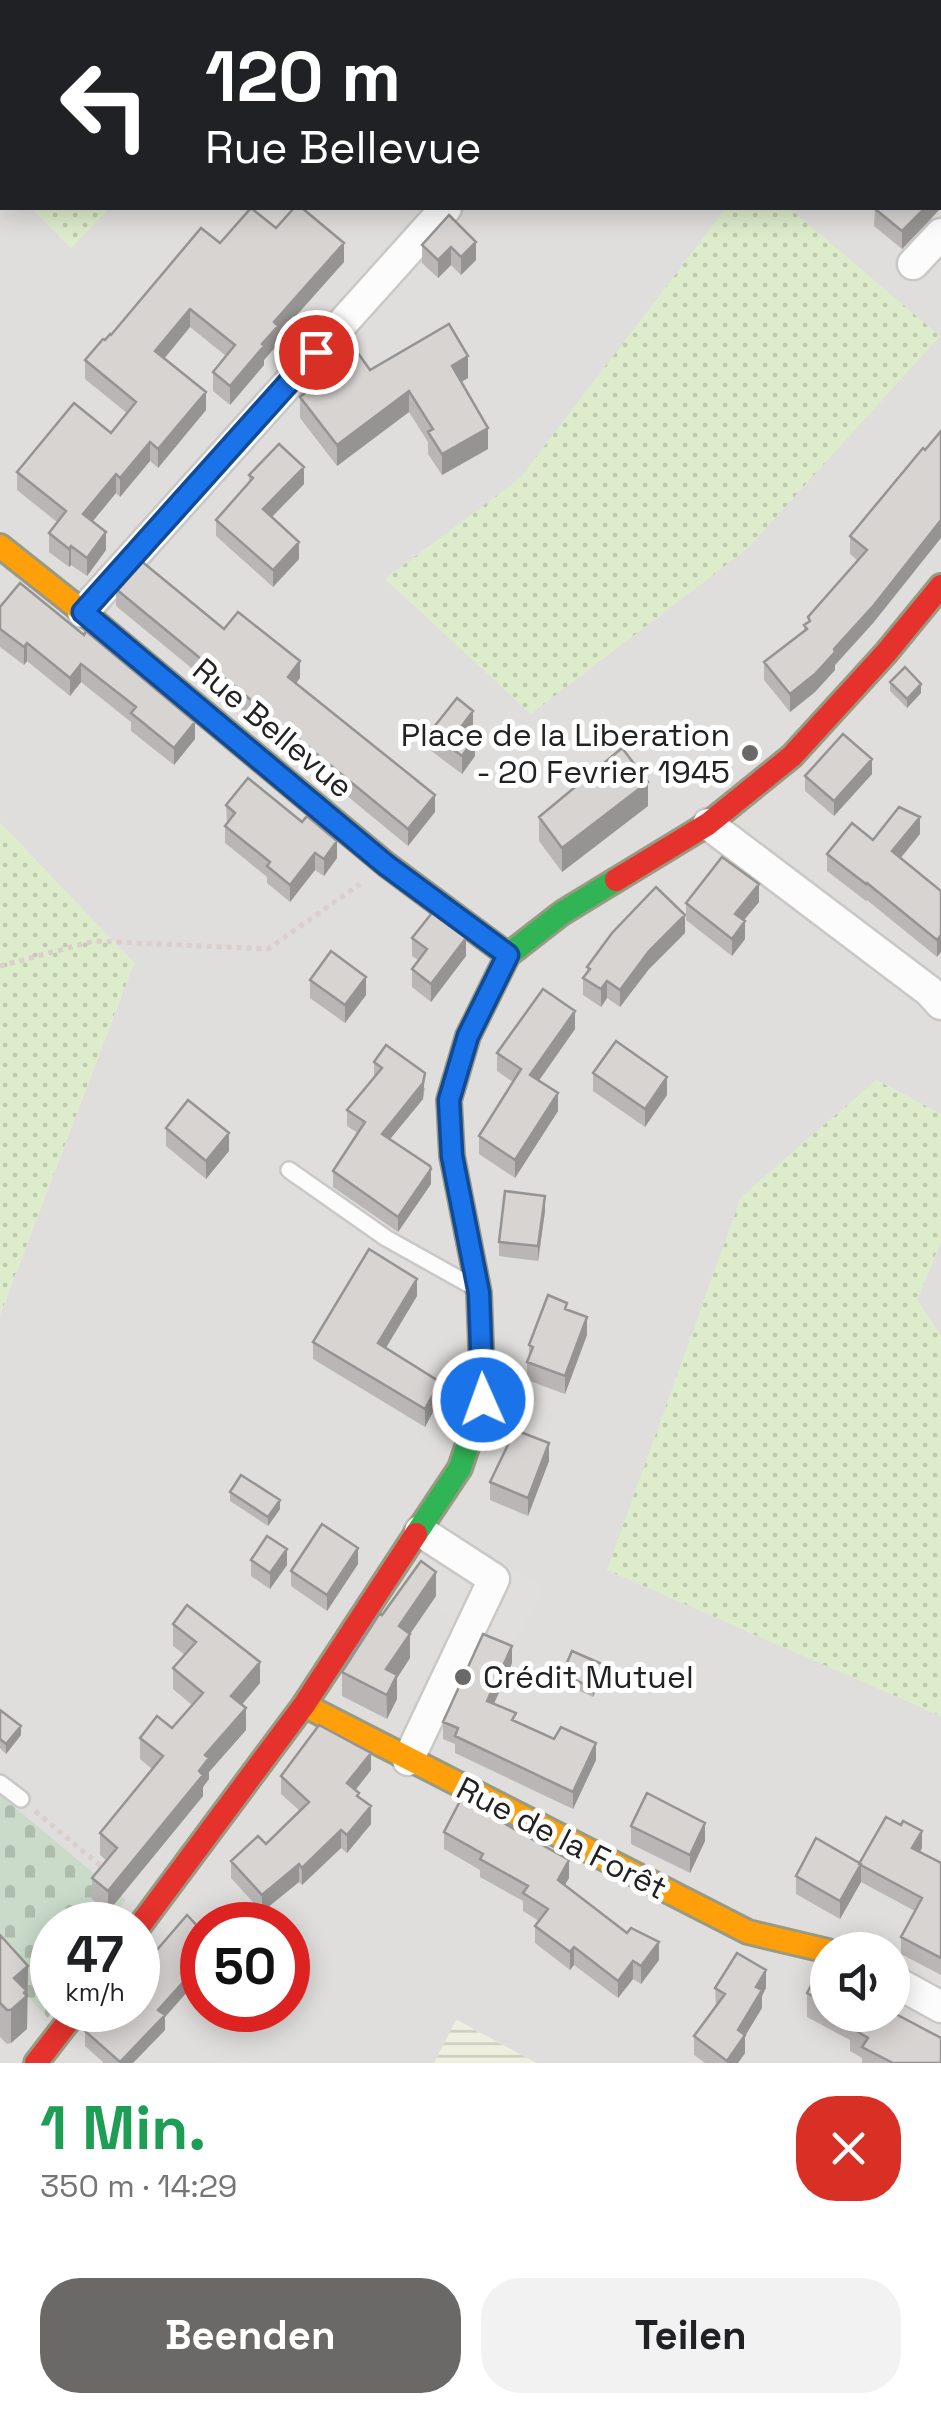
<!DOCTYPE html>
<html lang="de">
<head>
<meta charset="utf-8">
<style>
  :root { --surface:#fff; --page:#f2f2f2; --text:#202124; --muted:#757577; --accent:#6a6968 }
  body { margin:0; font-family:"Space Grotesk",sans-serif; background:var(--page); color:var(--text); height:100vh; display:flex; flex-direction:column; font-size:38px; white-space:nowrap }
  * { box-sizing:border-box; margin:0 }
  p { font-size:32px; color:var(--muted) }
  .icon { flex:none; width:55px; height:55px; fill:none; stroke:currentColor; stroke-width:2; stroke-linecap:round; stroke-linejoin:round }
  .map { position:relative; height:2063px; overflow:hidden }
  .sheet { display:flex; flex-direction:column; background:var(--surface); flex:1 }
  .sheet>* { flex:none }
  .banner { position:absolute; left:0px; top:0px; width:942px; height:210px; box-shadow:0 5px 25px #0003; background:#202124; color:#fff; overflow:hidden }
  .fabs { position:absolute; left:810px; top:1932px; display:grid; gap:20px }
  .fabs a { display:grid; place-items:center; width:100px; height:100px; border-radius:50%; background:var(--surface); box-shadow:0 5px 25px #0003; font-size:50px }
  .speed { position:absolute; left:30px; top:1902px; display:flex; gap:20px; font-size:50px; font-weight:700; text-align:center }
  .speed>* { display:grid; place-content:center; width:130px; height:130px; border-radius:50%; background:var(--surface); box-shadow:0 5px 25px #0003; line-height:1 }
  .speed small { font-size:25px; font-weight:400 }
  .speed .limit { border:15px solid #d22; background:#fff; color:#111 }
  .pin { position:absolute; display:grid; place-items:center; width:85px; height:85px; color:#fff; margin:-42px; border:5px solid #fff; border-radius:50%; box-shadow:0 2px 10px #0007 }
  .me { position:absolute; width:110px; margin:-55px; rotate:358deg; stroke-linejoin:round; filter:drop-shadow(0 0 8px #0008) }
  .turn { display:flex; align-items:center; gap:35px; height:210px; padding:0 40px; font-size:45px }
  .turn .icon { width:130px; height:130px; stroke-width:2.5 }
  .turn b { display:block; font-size:70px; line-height:85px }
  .round { display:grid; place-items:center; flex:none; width:105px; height:105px; border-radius:40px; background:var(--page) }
  .headline { display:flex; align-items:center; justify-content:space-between; height:170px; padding:0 40px }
  h1 { font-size:60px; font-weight:600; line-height:75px; color:#1e9e55 }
  .cta { display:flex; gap:20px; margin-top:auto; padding:20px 40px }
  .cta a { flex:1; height:115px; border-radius:40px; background:var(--accent); color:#fff; font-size:40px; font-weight:600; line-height:115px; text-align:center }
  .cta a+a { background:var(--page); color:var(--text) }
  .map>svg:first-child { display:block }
</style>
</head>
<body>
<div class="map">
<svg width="941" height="2063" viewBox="0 0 941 2063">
  <defs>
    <pattern id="farmland-rules" width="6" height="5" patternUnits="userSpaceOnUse" patternTransform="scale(2.5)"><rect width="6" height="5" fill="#efefdf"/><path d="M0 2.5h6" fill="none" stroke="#cdcdbf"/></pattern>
    <pattern id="grass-dots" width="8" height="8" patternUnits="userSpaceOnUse" patternTransform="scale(2.5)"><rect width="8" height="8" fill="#ddeccb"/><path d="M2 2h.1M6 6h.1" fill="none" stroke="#bdcaae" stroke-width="1.8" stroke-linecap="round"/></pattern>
    <pattern id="cemetery-stones" width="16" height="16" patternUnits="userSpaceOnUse" patternTransform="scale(2.5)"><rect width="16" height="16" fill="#cadbca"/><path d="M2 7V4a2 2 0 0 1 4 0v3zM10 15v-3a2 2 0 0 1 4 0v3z" fill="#adbcad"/></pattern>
  </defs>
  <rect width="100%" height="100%" fill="#f0eeeb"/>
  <path fill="#dfdedc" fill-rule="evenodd" d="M307 0H941V1114L876 1080 607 1569 941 1716V2063H536L457 2020 434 2063H0V1315L134 963 0 823V174L2 177V208H32L71 248 109 208H940V2H305ZM52 1925H138V2010H52ZM202 1925H288V2010H202ZM828 1950H892V2015H828Z
    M941 1241V1336L917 1300Z"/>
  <path fill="url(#farmland-rules)" d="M456 2020 536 2063H434Z"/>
  <path fill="url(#grass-dots)" d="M0 0H307L305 2H2V177L0 174Z
    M32 208H109L71 248Z
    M726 208H789L940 336 747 549 531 714 385 579 520 478Z
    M0 823 134 963 0 1315Z
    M876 1080 941 1114V1241L917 1300 941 1336V1716L607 1570 741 1197Z"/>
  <path fill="url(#cemetery-stones)" d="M0 1795 126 1900 108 1925H52V2010L48 2018 0 1967Z"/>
  <path fill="#e0dfde" d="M444 1535 543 1587 515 1642 470 1626 408 1588Z"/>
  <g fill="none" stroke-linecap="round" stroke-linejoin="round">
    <g stroke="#c9c8c7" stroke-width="20">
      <path id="lane" d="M289 1170 386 1238 470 1285
        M0 1783 21 1799"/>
    </g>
    <g stroke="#c9c8c7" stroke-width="35">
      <path id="street" d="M608 2 610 0
        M913 264 941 234
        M83 612 446 208
        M708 824 929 991 941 1004
        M408 1760 494 1579 420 1531
        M892 1980 941 2007"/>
    </g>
    <g stroke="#999a82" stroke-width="28">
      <path id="fast" d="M416 1534 460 1468 483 1400 479 1293 452 1156 449 1100 468 1036 508 955 562 913 616 880"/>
    </g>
    <g stroke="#999a82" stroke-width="28">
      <path id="slow" d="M0 546 83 612 387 865 508 955
        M304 1705 748 1932 828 1951"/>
    </g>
    <g stroke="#999a82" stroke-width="28">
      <path id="jam" d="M616 880 708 824 792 756 886 653 941 586
        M138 1928 304 1705 416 1534
        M36 2063 77 2010"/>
    </g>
    <path stroke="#dccecd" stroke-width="5" stroke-dasharray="5 5" stroke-linecap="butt" d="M0 966 94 941 268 949 360 884
      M35 1811 103 1868"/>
    <use href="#lane" stroke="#fdfcfc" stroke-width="15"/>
    <use href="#street" stroke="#fdfcfc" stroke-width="30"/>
    <use href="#fast" stroke="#30b455" stroke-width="22"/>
    <use href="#slow" stroke="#ff9f0a" stroke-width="22"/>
    <use href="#jam" stroke="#e5322d" stroke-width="22"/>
  </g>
  <path fill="#b9b6b5" d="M475 0H538V2H478Z
    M875 208 932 218 902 249 874 226Z
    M449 215 476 260 461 275 451 265 438 278 422 263V245Z
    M276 228 344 262 278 336V344L264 360V365L230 405 213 391V372L226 356 190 327 164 358 206 410 158 468 150 461 120 497 116 493 93 521 106 550 87 576 71 565 69 567 49 552V533L57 522 17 490V472L111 433 127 413 85 379V360L105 340 220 243Z
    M370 370 468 378 461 382 488 449 442 475 428 454V442L409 412 337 466 300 418V397Z
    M923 448 874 622 835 665V670L815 692 790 712 764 680V662L804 631V625L808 622V617L858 561 850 554V536Z
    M249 475 304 484 272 517 299 559 273 587 216 536V520L249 482Z
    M116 589 224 629 300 678 296 683 435 812 408 846 116 606Z
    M0 607 195 739 174 765 131 731V722L81 682 70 696 27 661 24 665 0 647Z
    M890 682 921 693 907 708 890 691Z
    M473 729 470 734 475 756 462 774 430 750V732Z
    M872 774 834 816 805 791V776Z
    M226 805 337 858 324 876 315 870 290 902 267 883V877L225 843V826L227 823Z
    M648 806 562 872 539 841V817Z
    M920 834 901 858 941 891 937 957 867 900 866 901 827 871V854L873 840Z
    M759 902 744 920 745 939 732 956 686 920V903Z
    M685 933 649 969 620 1007 607 998 601 1007 583 995V978L587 973V967Z
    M412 938 466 956 431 1002 412 987V969L418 960 412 956Z
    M310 980 366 995 345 1023 310 998Z
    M575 1029 539 1081 558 1111 515 1178 479 1154V1136L513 1082 497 1071V1053Z
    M374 1062 425 1088 423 1099 390 1139 431 1184 398 1232 333 1187V1171L358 1133 347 1126V1110L374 1077Z
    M593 1073 667 1095 645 1127 593 1091Z
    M166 1128 229 1151 206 1179 166 1146Z
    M545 1211 538 1261 499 1256V1242Z
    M417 1296 386 1348 440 1399 425 1427 313 1359V1342Z
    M567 1310 587 1335 565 1394 527 1380V1362L529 1358V1345Z
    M549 1461 528 1516 490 1500V1482Z
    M230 1492 280 1509 268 1526 230 1501Z
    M251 1560 287 1565 270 1589 251 1576Z
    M358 1564 327 1611 291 1586V1571Z
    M436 1596 410 1634V1658L397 1678V1699L387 1719 342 1696V1672L382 1615Z
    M173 1624 260 1683 242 1705 246 1730 209 1772V1779L203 1787V1796L108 1912 92 1899V1878L106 1860 100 1855V1833L152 1769 140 1759V1738L172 1728 192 1705 173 1689V1668L185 1655 173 1646Z
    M512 1663 494 1704 516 1721 596 1760 573 1809 455 1753V1744L443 1739V1722Z
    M562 1674H604L593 1697 562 1683Z
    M0 1710 21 1735 6 1754 0 1748Z
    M371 1770 355 1790 371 1824 347 1853 341 1848 302 1885 299 1882 262 1912 231 1878V1861L266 1844 300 1811 281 1794V1776Z
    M631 1826 705 1841 690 1873 631 1844Z
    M444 1832 569 1878 564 1885 659 1960 641 1984 633 1979 618 1998 574 1965 570 1970 535 1943V1926L539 1921 523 1911V1901L480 1877V1870L444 1849Z
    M922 1848 920 1852 941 1863V1975L901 1954V1937L915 1911 861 1882 840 1919 796 1894V1876Z
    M202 1931V1975L165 2017V2030L133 2063H102L103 2062 85 2046V2031Z
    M0 1935 28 1966 27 2029 11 2043 7 2044 0 2037Z
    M828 1966V2015H892L941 2063H862V2058L850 2051V2040L807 2017V1993Z
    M715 1988H766L762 1996V2008L745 2036V2053L738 2063H705L694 2055V2036L716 2007Z"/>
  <path fill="#969493" d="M524 0H538V2H522Z
    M941 189V208L902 249V231L925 208H940Z
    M476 242V260L461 275V257Z
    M344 243V262L278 336V344L264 360V365L230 405V386L262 344 274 322Z
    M451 247V265L438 278V260Z
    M190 309V327L155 370V351Z
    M468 356V378L452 387V366Z
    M409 391V412L337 466V445Z
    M206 392V410L158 468V449Z
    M488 428V449L442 475V454Z
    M150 442V461L120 497V478Z
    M304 467V484L263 526V509Z
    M116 474V493L83 533V514Z
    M941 520V538L874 622 835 665V670L815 692 790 712V694L834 649Z
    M106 532V550L87 576V558Z
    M299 542V559L273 587V570Z
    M71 546V565L69 567V549Z
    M27 643V661L24 665V647Z
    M300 661V678L288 694V677Z
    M81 664V682L70 696V678Z
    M921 684V693L907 708V699Z
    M473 711V729L461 745V727Z
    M195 722V739L174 765V748Z
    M475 738V756L462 774V756Z
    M872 759V774L834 816V801Z
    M648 782V806L562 872V848Z
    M435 795V812L408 846V829Z
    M920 817V834L892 868V851Z
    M337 841V858L324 876V859Z
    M315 853V870L290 902V885Z
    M759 884V902L735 931V914Z
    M685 915V933L649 969 620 1007V990L649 951Z
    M745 921V939L732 956V939Z
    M941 935V952L937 957V940Z
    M466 938V956L431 1002V984Z
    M366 977V995L345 1023V1005Z
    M607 981V998L601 1007V989Z
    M575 1011V1029L530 1093V1075Z
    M425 1073 423 1099 382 1149V1134Z
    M667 1077V1095L645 1127V1109Z
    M558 1093V1111L515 1178V1160Z
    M229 1133V1151L206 1179V1161Z
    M431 1169V1184L398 1232V1217Z
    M545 1196V1211L538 1261V1246Z
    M417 1279V1296L378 1361V1343Z
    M587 1317V1335L565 1394V1376Z
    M440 1382V1399L425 1427V1409Z
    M549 1443V1461L528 1516V1498Z
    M280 1500V1509L268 1526V1517Z
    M358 1548V1564L327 1611V1595Z
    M287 1549V1565L270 1589V1573Z
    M436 1572V1596L399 1650V1626Z
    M410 1634V1658L397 1678V1699L387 1719 386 1669Z
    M512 1646V1663L487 1719V1701Z
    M260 1662V1683L231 1717V1696Z
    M604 1665V1674L593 1697V1688Z
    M246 1708V1730L209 1772V1779L203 1787V1796L108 1912V1891L199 1771 205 1755Z
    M21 1726V1735L6 1754V1744Z
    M596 1743V1760L573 1809V1792Z
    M371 1753V1770L347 1801V1783Z
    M371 1806V1824L347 1853V1835Z
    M705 1823V1841L690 1873V1855Z
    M341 1830V1848L302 1885V1868Z
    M922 1831V1848L912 1865V1848Z
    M569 1860V1878L558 1897V1880Z
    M299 1864V1882L262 1912V1895Z
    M861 1864V1882L840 1919V1901Z
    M659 1942V1960L641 1984V1966Z
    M574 1947V1965L570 1970V1952Z
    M202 1961V1975L165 2017V2030L133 2063H120L158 2010Z
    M633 1961V1979L618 1998V1981Z
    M28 1966 27 2029 11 2043V2010L14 1978Z
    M766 1970V1988L762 1996V2008L745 2036V2053L738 2063H727L738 2030 756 1987Z"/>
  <path fill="#d7d4d2" stroke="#969493" stroke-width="2.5" d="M341 0H388L391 2H344Z
    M492 0H524L522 2H490Z
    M631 0H685L684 2H629Z
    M753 0H781L784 2H751Z
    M940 143 941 144 940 191Z
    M251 208 276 228 294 208H302L344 243 274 322 278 326 262 344 264 346 230 386 213 372 235 345 190 309 155 351 206 392 158 449 150 442 120 478 116 474 83 514 106 532 87 558 71 546 69 549 49 533 66 511 17 472 74 403 111 433 136 402 85 360 103 339 105 340 110 334 111 335 201 228 220 243Z
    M874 208H925L902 231Z
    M449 215 476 242 461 257 451 247 438 260 422 245Z
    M449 324 468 356 452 366 488 428 442 454 428 432 433 429 409 391 337 445 300 397 358 353 370 370Z
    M941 431V520L874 605 834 649 835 652 815 674 790 694 764 662 807 629 804 625 810 621 808 617 867 550 850 536 923 448 925 450Z
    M279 444 304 467 263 509 299 542 273 570 216 520 253 478 249 475Z
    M140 560 224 629 238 612 300 661 288 677 435 795 408 829 116 589Z
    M20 583 84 635 86 631 195 722 174 748 131 713 136 707 81 664 70 678 27 643 24 647 0 629V607Z
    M905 667 921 684 907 699 890 682Z
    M457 698 473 711 461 727 475 738 462 756 430 732Z
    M843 734 872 759 834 801 805 776Z
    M622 748 648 782 562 848 539 817Z
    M248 778 302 822 307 816 337 841 324 859 315 853 290 885 267 866 270 862 225 826 235 813 226 805Z
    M899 807 920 817 892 851 941 891V935L937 940 867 883 866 884 827 854 852 823 873 840Z
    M722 857 759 884 735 914 745 921 732 939 686 903Z
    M656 887 685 915 649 951 620 990 607 981 601 989 583 978 590 969 587 967 612 933Z
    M432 913 466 938 431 984 412 969 427 949 412 938Z
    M331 951 366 977 345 1005 310 980Z
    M543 989 575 1011 530 1075 558 1093 515 1160 479 1136 521 1069 497 1053Z
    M616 1041 667 1077 645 1109 593 1073Z
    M386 1045 425 1073 423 1083 382 1134 430 1166 431 1169 398 1217 333 1171 365 1122 347 1110 382 1068 374 1062Z
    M188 1100 229 1133 206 1161 166 1128Z
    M505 1191 545 1196 538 1246 499 1242Z
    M369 1249 417 1279 378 1343 440 1382 425 1409 313 1342Z
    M548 1295 567 1303 565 1309 587 1317 565 1376 527 1362 533 1347 529 1345Z
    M515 1430 549 1443 528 1498 490 1482Z
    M241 1475 280 1500 268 1517 230 1492Z
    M322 1524 358 1548 327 1595 291 1571Z
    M267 1536 287 1549 270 1573 251 1560Z
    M421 1561 436 1572 399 1626 410 1634 386 1669 397 1675 387 1695 342 1672 380 1613 382 1615Z
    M187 1605 260 1662 231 1696 246 1708 205 1755 209 1758 199 1771 203 1775 108 1891 92 1878 117 1848 100 1833 163 1756 140 1738 157 1716 172 1728 203 1693 173 1668 196 1642 173 1624Z
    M483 1634 512 1646 487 1701 516 1713 512 1720 554 1739 561 1727 596 1743 573 1792 455 1736 458 1728 443 1722Z
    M572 1651 604 1665 593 1688 562 1674Z
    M0 1710 21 1726 6 1744 0 1739Z
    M319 1725 371 1753 347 1783 359 1793 357 1796 371 1806 347 1835 341 1830 302 1868 299 1864 262 1895 231 1861 258 1836 266 1844 309 1802 281 1776Z
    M647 1793 705 1823 690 1855 631 1826Z
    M461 1799 569 1860 558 1880 627 1933 631 1928 659 1942 641 1966 633 1961 618 1981 574 1947 570 1952 535 1926 548 1909 523 1893 528 1886 480 1859 483 1854 444 1832Z
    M886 1817 901 1825 903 1821 922 1831 912 1848 941 1863V1958L901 1937 922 1898 859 1864Z
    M816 1838 861 1864 840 1901 796 1876Z
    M187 1915 202 1931V1961L158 2010 165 2015 120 2062 85 2031 104 2010H138V1972Z
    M0 1935 28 1966 14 1978 26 1990 24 1993 27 1996 11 2010H7L0 2003Z
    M737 1953 766 1970 756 1987 762 1990 738 2030 745 2035 727 2061 694 2036 725 1994 715 1988Z
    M823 1964 828 1966V2004L807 1993Z
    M892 2012 941 2038V2063H893L862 2047 868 2038 850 2027 854 2019 847 2015H892Z"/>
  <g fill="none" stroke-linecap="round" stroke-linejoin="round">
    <g stroke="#114b97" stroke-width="25">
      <path id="route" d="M316 352 83 612 386 865 508 955 468 1036 449 1100 452 1156 479 1293 483 1400"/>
    </g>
    <use href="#route" stroke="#1a73e8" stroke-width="18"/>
  </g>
  <g fill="#6a6968" stroke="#fff" stroke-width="4">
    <circle cx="750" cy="753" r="10"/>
    <circle cx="463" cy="1677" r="10"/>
  </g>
  <g text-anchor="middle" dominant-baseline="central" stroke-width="10" stroke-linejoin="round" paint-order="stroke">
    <g font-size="32" fill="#222" stroke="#fff">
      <text transform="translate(273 728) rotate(40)">Rue Bellevue</text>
      <text transform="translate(562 1838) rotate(27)">Rue de la Forêt</text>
    </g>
    <g font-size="32" fill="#222" stroke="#fff" text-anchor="end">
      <text x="730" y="735">Place de la Liberation<tspan x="730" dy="37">- 20 Fevrier 1945</tspan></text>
      <text x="483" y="1677" text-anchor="start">Crédit Mutuel</text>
    </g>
  </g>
</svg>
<div class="fabs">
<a><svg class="icon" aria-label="sound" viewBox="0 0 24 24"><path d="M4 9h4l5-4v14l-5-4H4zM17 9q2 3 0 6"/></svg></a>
</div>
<div class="speed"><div>47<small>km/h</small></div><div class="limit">50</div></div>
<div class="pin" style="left:316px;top:352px;background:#d93025"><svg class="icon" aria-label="arrive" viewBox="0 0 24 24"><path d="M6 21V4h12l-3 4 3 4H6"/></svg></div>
<svg class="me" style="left:483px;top:1400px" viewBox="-20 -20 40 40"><circle r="17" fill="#1a73e8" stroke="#fff" stroke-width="3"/><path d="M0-11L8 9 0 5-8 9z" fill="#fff"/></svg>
<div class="banner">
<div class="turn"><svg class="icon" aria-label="left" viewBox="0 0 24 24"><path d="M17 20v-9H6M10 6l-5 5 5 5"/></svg><div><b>120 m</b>Rue Bellevue</div></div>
</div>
</div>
<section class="sheet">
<div class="headline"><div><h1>1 Min.</h1><p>350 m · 14:29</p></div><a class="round" style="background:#d93025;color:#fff"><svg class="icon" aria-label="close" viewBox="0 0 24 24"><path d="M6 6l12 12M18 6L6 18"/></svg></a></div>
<div class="cta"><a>Beenden</a><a>Teilen</a></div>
</section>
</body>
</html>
